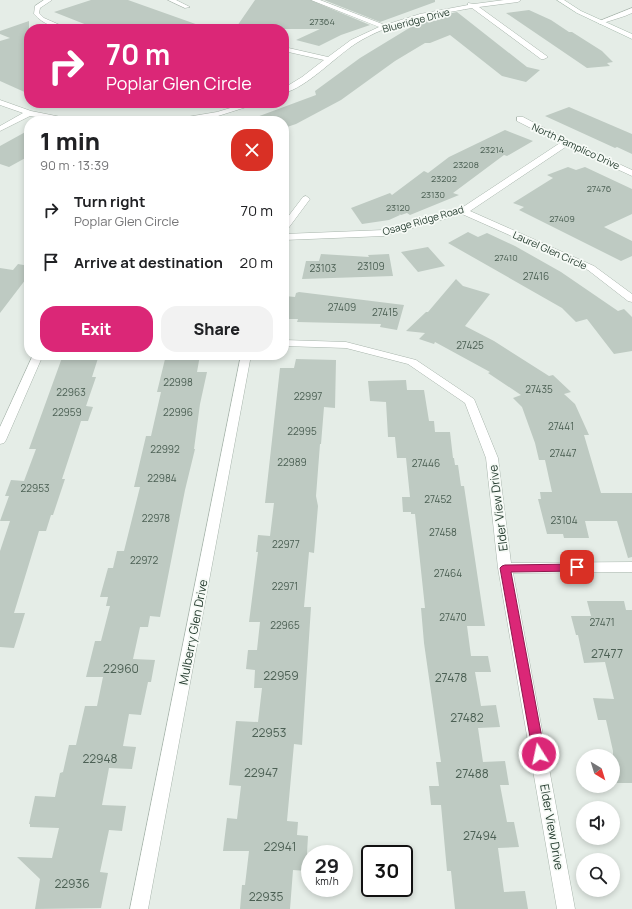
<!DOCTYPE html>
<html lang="en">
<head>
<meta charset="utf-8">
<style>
  :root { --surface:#fff; --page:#f2f2f2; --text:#202124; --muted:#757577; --accent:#db2777 }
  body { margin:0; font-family:Manrope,sans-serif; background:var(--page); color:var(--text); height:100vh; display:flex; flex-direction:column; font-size:15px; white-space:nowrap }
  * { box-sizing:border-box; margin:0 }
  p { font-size:13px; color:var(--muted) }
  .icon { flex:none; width:22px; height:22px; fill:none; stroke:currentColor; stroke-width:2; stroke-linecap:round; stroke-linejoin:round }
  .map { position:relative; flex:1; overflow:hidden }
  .details { position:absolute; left:24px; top:116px; width:265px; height:244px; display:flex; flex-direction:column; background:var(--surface); border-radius:16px; box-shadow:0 2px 6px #0003 }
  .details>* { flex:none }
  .guide { position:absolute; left:24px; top:24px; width:265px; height:84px; border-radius:16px; box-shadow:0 2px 6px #0003; background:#db2777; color:#fff; overflow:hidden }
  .needle { width:26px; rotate:142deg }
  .fabs { position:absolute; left:576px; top:749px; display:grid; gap:8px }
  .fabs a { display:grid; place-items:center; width:44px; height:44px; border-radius:50%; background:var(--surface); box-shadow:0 2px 6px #0003; font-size:20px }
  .speed { position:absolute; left:301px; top:845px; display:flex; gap:8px; font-size:20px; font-weight:700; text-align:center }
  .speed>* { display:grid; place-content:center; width:52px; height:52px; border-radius:50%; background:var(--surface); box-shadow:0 2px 6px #0003; line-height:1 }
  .speed small { font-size:10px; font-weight:400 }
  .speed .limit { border:2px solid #111; border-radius:6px; background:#fff; color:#111 }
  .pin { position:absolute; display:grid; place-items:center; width:34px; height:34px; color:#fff; margin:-17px; border-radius:8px; box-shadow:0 2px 6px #0006 }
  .me { position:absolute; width:44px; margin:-22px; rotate:350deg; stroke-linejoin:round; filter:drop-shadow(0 0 3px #0008) }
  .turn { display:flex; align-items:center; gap:14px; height:84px; padding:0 16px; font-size:18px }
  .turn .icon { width:52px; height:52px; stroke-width:2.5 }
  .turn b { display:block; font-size:28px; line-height:34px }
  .round { display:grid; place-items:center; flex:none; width:42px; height:42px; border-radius:16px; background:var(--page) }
  .headline { display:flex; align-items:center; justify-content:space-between; height:68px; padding:0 16px }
  h1 { font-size:24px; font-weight:800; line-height:30px }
  .cta { display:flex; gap:8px; margin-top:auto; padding:8px 16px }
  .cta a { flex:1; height:46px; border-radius:16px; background:var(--accent); color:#fff; font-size:16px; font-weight:800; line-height:46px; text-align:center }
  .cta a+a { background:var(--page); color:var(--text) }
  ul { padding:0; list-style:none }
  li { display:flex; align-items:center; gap:12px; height:52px; padding:0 16px }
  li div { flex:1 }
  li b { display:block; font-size:15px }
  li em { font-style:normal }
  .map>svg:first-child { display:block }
</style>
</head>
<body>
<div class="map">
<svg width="632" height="909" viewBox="0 0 632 909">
  <rect width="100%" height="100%" fill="#e5ede7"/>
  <path fill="#becac2" d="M91 0H128L204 27V29H97L54 12Z
    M255 0H310L370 25 341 35 319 46 296 40 320 29H235Z
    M324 0H435V2L380 22Z
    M529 10 551 20 569 32H572L602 51 613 62 607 63 610 66 587 68 506 13Z
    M457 12 527 67 540 70 526 82 502 76 450 35 430 43H425L395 61 341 100 296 124 284 128V121H251V119L316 95 315 91 360 58 424 19Z
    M29 21V71L24 72 29 75V94L0 81V41L10 38 0 34V31Z
    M569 107 632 134V154L617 147 615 148 545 116Z
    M29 130V156L9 167 0 164V146Z
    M505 130 533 141 507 156 504 155 453 193 459 195 410 215 407 213 401 215 399 214 400 215 389 220 362 224 351 208 390 193 392 195 424 171 428 173 449 157Z
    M568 167 576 170 585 167 632 189V214L604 227 632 241V256L621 261 519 210 524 207 513 203 553 178 547 175Z
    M468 232 478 237 487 233 515 246 561 272 618 311 624 309 632 317V351L614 354 587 319 576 322 562 308 448 243Z
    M428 247 445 266 418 272 401 252Z
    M321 254 369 257 368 255 389 254 393 276 302 279 306 261H319Z
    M18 264 29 266V275L0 313V268L13 270Z
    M456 279 463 286 490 294 465 326 494 341 549 376 553 375 571 392 564 394 575 404 589 435H584L601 493H632V557L628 558 617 521H585L589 538H564L563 534H547L538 499H541L540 492H552L545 460H539L535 443 522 407 513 398 521 395 488 373 490 372 435 342 434 344 419 339 425 333 406 331 426 312H428Z
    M299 292 404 305 397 330 380 327 381 324 297 322 298 319H284L285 296 295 297 296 293Z
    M63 355H99L92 377H96L86 406 93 407 88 421H81L62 479H65L53 515H51L46 531H39L14 613H25L14 648 0 647V551L10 521H0L9 496H5L11 480 24 481 36 449H29Z
    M166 355H200L197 372H207L200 404 194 449H195L185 490 160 617 150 616 148 627H140L133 659 155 660 151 682H148L141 715 129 714 123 746 136 747 132 769 109 768 102 805 126 806 122 831 109 830 100 872 108 873 101 908 35 909 40 879 17 857 52 858 59 828 30 827V824H29L35 796 55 797 60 773 63 772 69 745H76L85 706H97L103 677H86L95 641H101L110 606H106L108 597H100L108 568H113L117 551H124L140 487H134L146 436H151L161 392H157Z
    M296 359 336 360 335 408 324 407 321 444H320L316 496 318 506 314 553 309 552 304 607H311L302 745 294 744 287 821 298 822 297 835 308 836 306 871 293 870 290 909H240L242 885H245L249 851H223L227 818 237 819 241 786 229 785 236 721 258 722 262 688H254L255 670 246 669 248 650H257L260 622H249L258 552H256L258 535 270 536 274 503H265L280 368H294Z
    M406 380 407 390H424L429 421H434L435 432H450L453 458H454L455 465H458L461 486H464L485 626H467L471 656H488L491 672H475L481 706 496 705 500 727 478 728 483 762 505 761 509 785H500L507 822H514L519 847 498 848 504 892 525 891 528 909H455L451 871H447L441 805H431L429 786H439L436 762H441L424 643 421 608H425L415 514H411V512H403L402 497H410L406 458H397L395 437H388L386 402 370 401 368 381Z
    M587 601H624L626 610H632V783H613V751L606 720H598L593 698 614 699 605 662 584 663 578 635H576L571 616H591Z"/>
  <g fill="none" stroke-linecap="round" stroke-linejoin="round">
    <g stroke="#a8b5ac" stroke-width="1">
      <path id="street" d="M44 0H52L40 8 39 13 44 18 69 29C56 29 43 24 34 14L35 6Z
        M168 0H176L190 7 185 8Z
        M311 0H320L385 25 420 14 468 5V3L474 4 504 0H521L518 2 479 7 548 57 544 59H541L472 8C432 15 389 22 355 44 334 58 307 87 284 93V88L302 77 324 60 284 51V47L328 57 351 40 379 27Z
        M632 8V13L625 16 600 24 597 22Z
        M0 100 31 111 71 119 75 121H59L30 116 0 131V126L23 113 0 105Z
        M247 103H259L218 116 189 121H171L175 119 217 112Z
        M517 117H523L569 141 632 170V176L567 146 470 211 594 266 632 294V302L628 301 588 270 462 214 384 236 284 240V234L384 230 460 209 560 143 517 121Z
        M306 196 310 199 287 230 284 231V222L303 197Z
        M284 340 346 342 416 360 474 399 498 458 511 563 632 562V572L513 573 575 909H557L498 568 486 458 465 403 408 364 346 348 284 346Z
        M33 355H43L6 440 4 443 0 444V427Z
        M241 355H251L148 909H130Z"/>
    </g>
    <g stroke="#a4b8ab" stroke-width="1">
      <path id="secondary" d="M557 0H564L581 11 632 34V39L577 13Z"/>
    </g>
    <use href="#street" fill="#fff" fill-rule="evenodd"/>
    <use href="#secondary" fill="#fff" fill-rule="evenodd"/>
  </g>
  <path fill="#db2777" stroke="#8e194d" d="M577 564 581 565 582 567 581 570 577 571 511 572 545 754 543 758 539 759 534 758 533 754 500 568 502 566 505 565Z"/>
  <g text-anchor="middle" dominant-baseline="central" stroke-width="3.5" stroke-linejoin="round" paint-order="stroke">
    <g font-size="9" fill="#4c6054">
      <text x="322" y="21">27364</text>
      <text x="492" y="149">23214</text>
      <text x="466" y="164">23208</text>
      <text x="444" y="178">23202</text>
      <text x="599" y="188">27476</text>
      <text x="433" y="194">23130</text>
      <text x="398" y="207">23120</text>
      <text x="562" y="218">27409</text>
      <text x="506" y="257">27410</text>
    </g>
    <g font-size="10" fill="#263d30" stroke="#f6faf6">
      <text transform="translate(416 20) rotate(-15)">Blueridge Drive</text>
      <text transform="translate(576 146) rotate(25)">North Pamplico Drive</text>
      <text transform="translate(423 220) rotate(-16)">Osage Ridge Road</text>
      <text transform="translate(550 250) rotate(24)">Laurel Glen Circle</text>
    </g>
    <g font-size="10" fill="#4c6054">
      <text x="371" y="266">23109</text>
      <text x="323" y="268">23103</text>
      <text x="536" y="276">27416</text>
      <text x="342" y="307">27409</text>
      <text x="385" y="312">27415</text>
      <text x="470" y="345">27425</text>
      <text x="178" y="382">22998</text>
      <text x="539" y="389">27435</text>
      <text x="71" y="392">22963</text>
      <text x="308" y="396">22997</text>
      <text x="67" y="412">22959</text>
      <text x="178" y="412">22996</text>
      <text x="561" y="426">27441</text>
      <text x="302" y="431">22995</text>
      <text x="165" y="449">22992</text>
      <text x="563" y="453">27447</text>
      <text x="292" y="462">22989</text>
      <text x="426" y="463">27446</text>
      <text x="162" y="478">22984</text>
      <text x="35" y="488">22953</text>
      <text x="438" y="499">27452</text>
      <text x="156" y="518">22978</text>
      <text x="564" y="520">23104</text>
      <text x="443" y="532">27458</text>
      <text x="286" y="544">22977</text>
      <text x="144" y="560">22972</text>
      <text x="448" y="573">27464</text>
      <text x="285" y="586">22971</text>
      <text x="453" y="617">27470</text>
      <text x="602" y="622">27471</text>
      <text x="285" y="625">22965</text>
    </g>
    <g font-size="12" fill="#263d30" stroke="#f6faf6">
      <text transform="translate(498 508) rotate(-97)">Elder View Drive</text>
      <text transform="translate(193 632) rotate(-79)">Mulberry Glen Drive</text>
      <text transform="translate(552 827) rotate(80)">Elder View Drive</text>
    </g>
    <g font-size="12" fill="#4c6054">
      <text x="607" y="653">27477</text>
      <text x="121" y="668">22960</text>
      <text x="281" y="675">22959</text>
      <text x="451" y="677">27478</text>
      <text x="467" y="717">27482</text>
      <text x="269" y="732">22953</text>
      <text x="100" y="758">22948</text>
      <text x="261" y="772">22947</text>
      <text x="472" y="773">27488</text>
      <text x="480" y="835">27494</text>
      <text x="280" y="846">22941</text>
      <text x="72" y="883">22936</text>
      <text x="266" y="896">22935</text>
    </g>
  </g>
</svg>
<div class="fabs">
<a><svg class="needle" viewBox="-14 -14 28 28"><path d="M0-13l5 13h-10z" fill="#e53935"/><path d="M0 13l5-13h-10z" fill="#757577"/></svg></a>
<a><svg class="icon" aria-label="sound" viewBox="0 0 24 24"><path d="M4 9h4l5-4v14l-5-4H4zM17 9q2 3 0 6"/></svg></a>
<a><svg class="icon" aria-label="search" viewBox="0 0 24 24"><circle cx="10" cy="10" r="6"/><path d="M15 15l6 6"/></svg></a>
</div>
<div class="speed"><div>29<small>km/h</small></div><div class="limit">30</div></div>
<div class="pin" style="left:577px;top:567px;background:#d93025"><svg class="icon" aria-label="arrive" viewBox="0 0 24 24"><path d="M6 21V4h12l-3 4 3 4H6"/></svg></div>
<svg class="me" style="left:539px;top:754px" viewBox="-20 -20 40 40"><circle r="17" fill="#db2777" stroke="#fff" stroke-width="3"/><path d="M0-11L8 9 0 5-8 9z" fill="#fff"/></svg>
<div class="guide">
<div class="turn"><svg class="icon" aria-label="right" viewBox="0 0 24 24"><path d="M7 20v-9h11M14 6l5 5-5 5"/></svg><div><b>70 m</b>Poplar Glen Circle</div></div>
</div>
<section class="details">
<div class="headline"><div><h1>1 min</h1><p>90 m · 13:39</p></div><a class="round" style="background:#d93025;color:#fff"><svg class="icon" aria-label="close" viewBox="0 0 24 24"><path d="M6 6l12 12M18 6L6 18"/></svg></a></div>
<ul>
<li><svg class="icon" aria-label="right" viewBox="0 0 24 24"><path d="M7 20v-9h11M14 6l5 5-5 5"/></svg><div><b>Turn right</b><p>Poplar Glen Circle</p></div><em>70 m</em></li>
<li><svg class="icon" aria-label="arrive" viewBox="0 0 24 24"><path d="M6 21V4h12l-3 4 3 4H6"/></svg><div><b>Arrive at destination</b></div><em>20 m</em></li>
</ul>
<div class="cta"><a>Exit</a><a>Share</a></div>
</section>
</div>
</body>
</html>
